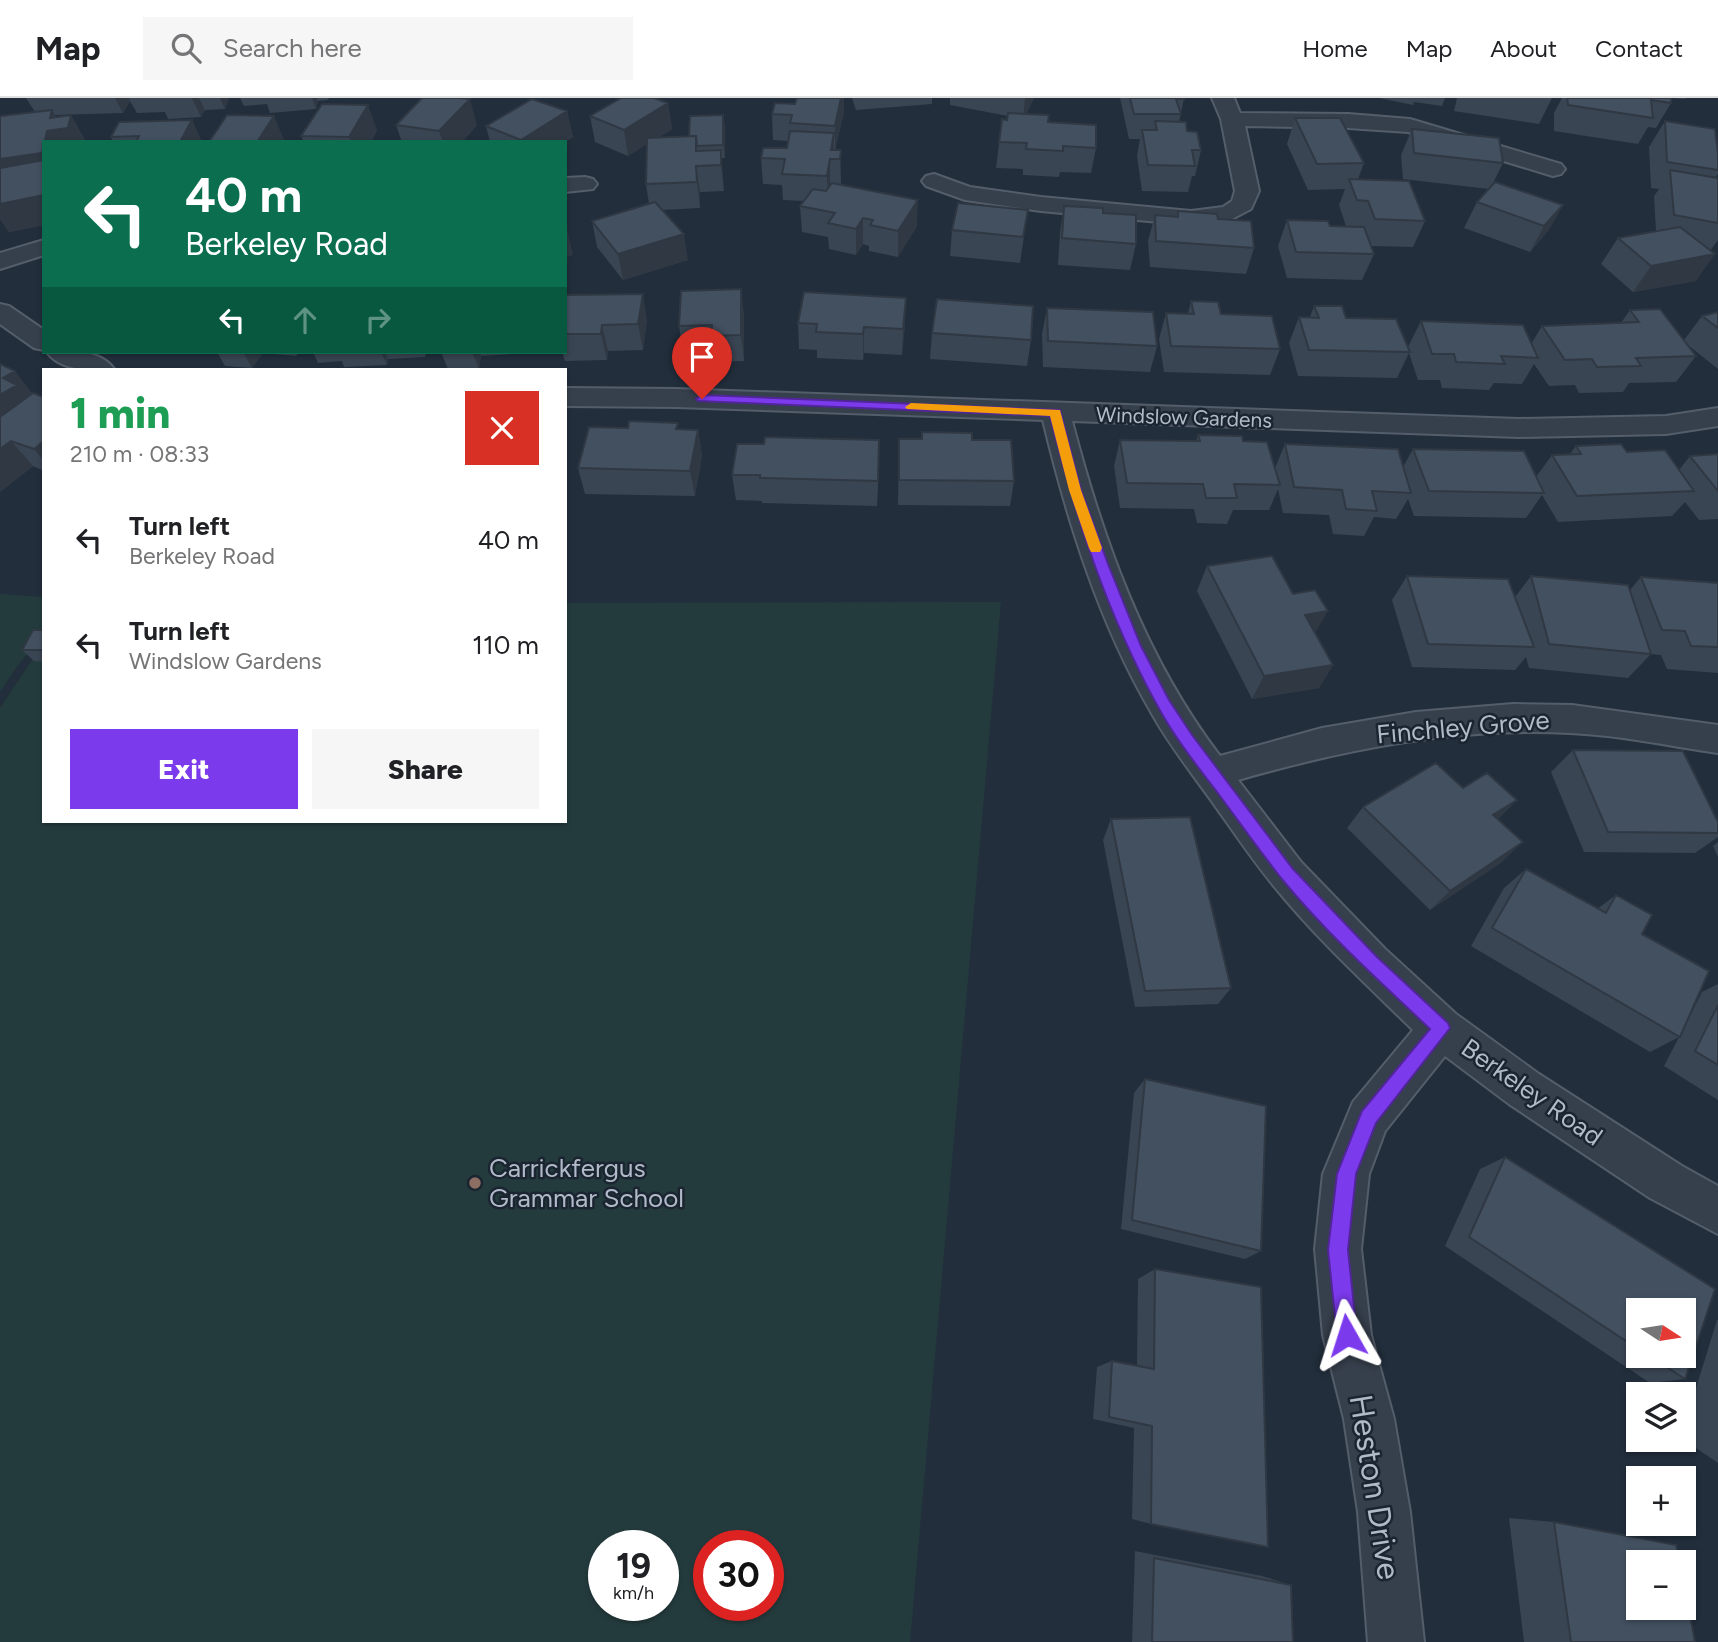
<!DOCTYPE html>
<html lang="en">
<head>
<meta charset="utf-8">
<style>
  :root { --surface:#fff; --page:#f6f6f6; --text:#202124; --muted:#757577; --line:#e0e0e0; --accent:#7c3aed }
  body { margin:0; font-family:Figtree,sans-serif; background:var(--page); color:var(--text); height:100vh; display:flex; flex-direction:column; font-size:26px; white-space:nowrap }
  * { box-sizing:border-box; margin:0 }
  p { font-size:23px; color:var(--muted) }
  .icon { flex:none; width:38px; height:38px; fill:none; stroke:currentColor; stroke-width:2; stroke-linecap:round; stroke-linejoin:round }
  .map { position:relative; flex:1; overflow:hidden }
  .drawer { position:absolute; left:42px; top:270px; width:525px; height:455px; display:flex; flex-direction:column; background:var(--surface); border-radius:0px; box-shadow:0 2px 5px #0004 }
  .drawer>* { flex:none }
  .banner { position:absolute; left:42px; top:42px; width:525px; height:214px; border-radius:0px; box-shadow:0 2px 5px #0004; background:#0b6e4f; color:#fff; overflow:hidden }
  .needle { width:46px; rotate:102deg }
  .controls { position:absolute; left:1626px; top:1200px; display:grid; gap:14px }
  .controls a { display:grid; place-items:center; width:70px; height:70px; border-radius:0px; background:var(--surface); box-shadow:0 2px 5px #0004; font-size:35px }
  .speed { position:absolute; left:588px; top:1432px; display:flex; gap:14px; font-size:35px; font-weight:700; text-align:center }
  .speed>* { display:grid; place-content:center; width:91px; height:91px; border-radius:50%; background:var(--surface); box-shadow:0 2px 5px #0004; line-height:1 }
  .speed small { font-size:18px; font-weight:400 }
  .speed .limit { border:10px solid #d22; background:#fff; color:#111 }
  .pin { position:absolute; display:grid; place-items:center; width:60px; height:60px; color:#fff; margin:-72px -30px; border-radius:50% 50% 50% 0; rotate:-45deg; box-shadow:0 0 7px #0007 }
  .pin .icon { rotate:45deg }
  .me { position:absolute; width:77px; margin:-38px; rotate:354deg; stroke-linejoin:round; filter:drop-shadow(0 0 5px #0008) }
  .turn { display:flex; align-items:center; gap:24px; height:147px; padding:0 28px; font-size:32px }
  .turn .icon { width:91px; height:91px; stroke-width:2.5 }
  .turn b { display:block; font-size:49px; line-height:60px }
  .lanes { display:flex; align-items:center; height:66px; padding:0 28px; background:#0003; justify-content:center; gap:35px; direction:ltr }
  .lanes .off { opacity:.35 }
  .round { display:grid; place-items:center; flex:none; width:74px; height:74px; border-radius:0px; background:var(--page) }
  .headline { display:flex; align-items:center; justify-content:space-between; height:119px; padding:0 28px }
  h1 { font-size:42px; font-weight:800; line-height:52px; color:#1e9e55 }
  .cta { display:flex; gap:14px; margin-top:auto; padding:14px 28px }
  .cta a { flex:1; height:80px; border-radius:0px; background:var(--accent); color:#fff; font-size:28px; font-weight:800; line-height:80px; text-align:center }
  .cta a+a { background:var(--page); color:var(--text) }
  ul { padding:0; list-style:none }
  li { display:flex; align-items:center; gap:21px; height:105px; padding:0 28px }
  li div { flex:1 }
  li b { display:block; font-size:26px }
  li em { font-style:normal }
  header { display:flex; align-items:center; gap:42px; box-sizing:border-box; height:98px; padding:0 35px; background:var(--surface); border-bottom:2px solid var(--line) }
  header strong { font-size:33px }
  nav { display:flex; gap:38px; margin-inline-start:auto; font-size:24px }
  .search { width:490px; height:63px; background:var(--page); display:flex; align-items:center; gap:18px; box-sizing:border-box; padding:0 24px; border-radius:0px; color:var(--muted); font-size:26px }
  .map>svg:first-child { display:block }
</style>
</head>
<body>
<header>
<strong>Map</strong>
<div class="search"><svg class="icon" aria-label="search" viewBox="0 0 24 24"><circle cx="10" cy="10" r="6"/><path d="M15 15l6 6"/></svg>Search here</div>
<nav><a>Home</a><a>Map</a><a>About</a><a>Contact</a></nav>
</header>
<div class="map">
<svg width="1718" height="1544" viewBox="0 0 1718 1544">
  <rect width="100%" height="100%" fill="#222e3c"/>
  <path fill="#243b3d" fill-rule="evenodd" d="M0 496 44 499V536L18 567 0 594Z
    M1001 504 910 1544H0V610L44 544V723H565V505ZM604 1447H663V1507H604ZM709 1447H768V1507H709Z"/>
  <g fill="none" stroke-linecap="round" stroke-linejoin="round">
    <g stroke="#545d6a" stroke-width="4">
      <path id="minor" d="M1212 0H1234L1240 15 1348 16 1410 21 1561 66 1565 71 1561 76 1553 78 1408 34 1348 30 1245 28 1259 93 1251 111 1230 122 1191 127 1041 113 965 102 926 88 922 83 926 78 934 76 970 89 1041 99 1191 113 1223 109 1232 103 1235 93 1221 21Z
        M585 79 593 81 597 86 593 91 565 94V80Z
        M44 142V157L0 171V155Z
        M0 206 9 208 44 232V252L34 250 0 226Z
        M47 254C69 253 100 251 114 271 93 272 61 274 47 254Z
        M565 290 676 291 1519 321 1666 318 1718 310V328L1666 336 1519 339 1072 323C1103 442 1145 560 1220 658L1322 630 1416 614 1513 606 1572 607 1718 627V655C1669 648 1619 637 1570 635 1457 629 1346 651 1238 682L1301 764 1385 851 1456 916 1539 976 1682 1068 1718 1088V1136L1650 1100 1509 1006 1445 958 1385 1033 1369 1076 1361 1151 1371 1237 1394 1321 1410 1414 1424 1544H1368L1358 1414 1344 1321 1323 1237 1315 1151 1323 1076 1353 1004 1413 932C1365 885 1315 839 1273 787 1251 760 1231 730 1211 702 1190 673 1168 645 1151 614 1099 525 1067 422 1043 322L676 309 565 308Z"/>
    </g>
    <use href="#minor" fill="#363f4c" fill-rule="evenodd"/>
  </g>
  <path fill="#3a4553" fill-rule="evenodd" d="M26 0H229L225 11 205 12 201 19 168 21 165 14 137 15 130 3 123 15 55 17 56 19 71 17 86 44H44V127L9 134 0 121V18L35 14Z
    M240 0H329L328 2 318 3 316 11 270 15 267 6 244 8Z
    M797 0H844V14L835 52H841V87L917 128 898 159 869 153V148L863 146 856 157 829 151 828 139 802 134 800 108 804 103 783 102 782 87 763 86 761 60 787 50 788 43 773 42 772 16 795 6Z
    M852 0H932V6L856 12Z
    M950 0H1034L1026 16 1048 24 1096 50 1091 75 1060 74 1059 79 1023 77V71L996 70 1002 21 1007 22 1008 18 950 7Z
    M1120 0H1184L1179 24 1201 52 1195 78H1192L1188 94 1142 93 1137 58 1140 41H1129Z
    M1379 0H1445L1442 8 1414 4 1413 7Z
    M1457 0H1552L1539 26 1454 13Z
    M1562 0H1686L1685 1 1671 0V5L1656 30 1648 29 1638 46 1554 33V15Z
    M668 5 672 31 658 40 689 38 723 17 725 30V60H721L724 93 700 94V110L662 112 688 162 623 182 597 149 592 123 649 106 646 86 647 46 628 58 595 44 590 18Z
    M567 13 573 39 565 44H490L486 28Z
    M1295 20 1364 65 1358 81 1425 123 1413 149 1371 148 1374 156 1362 182 1287 180 1278 148 1287 122 1330 128H1346L1339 107 1345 91 1308 92 1287 46Z
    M192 22 202 44H113L111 39Z
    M1665 23 1718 56V76L1715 80H1718V142L1710 153 1696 183 1633 194 1601 166 1618 140 1656 133 1654 98 1659 91 1651 90 1649 49Z
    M396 27H477L462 44H402Z
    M1412 31 1503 65 1491 89 1563 107 1548 133 1530 154 1464 130 1477 104 1489 91 1403 81 1401 57Z
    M377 32 371 44H304L301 38Z
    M1064 108 1103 115 1136 146 1130 172 1058 167 1060 134Z
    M1178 113 1218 121 1254 150 1246 176 1150 169 1148 143 1155 117 1176 118Z
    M952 132 1024 138 1020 165 950 158Z
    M565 197 647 222 643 252 608 253 607 262 565 263 562 254H565Z
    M1191 203 1221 216 1280 251 1270 277 1164 274 1159 241 1166 215H1188Z
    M1314 208 1346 220 1408 249 1421 223 1531 246 1542 228 1621 225 1630 212 1684 242 1702 218 1718 214V271L1688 247 1696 258 1676 284 1629 285 1623 294 1579 295 1575 287 1549 288 1534 266 1522 286 1494 285 1489 292 1442 290 1440 282H1418L1409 255 1397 280 1298 278 1289 245 1299 219H1310Z
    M1047 210 1157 248 1150 274 1043 269 1042 236Z
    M744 217V263L715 264 713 253 683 254 679 228Z
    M798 225 905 226 902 257 864 255 863 262 817 260V252L799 251Z
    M932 235 1031 242 1027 268 930 261Z
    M217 254H299L296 258 263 255 252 270 225 268Z
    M313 254H426L425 259 388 261 387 267 344 269 342 263 318 265Z
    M441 254H530V255L481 258 479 271H448Z
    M0 266 32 295 44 299V373L33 368 0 394Z
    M679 332H698L702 358 695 398 585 396 578 370Z
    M1198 337 1243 343 1275 370 1285 346 1403 369 1413 351 1536 379 1552 357 1570 356 1576 348 1627 354 1679 372 1690 358 1718 356V421L1699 422 1685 404 1672 418 1558 424 1542 397 1526 420 1414 418 1408 401 1396 421 1374 419 1364 438 1333 436 1329 417 1283 415 1278 391 1269 412H1233L1227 426 1197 425 1194 411 1120 410 1114 368 1120 342 1196 343Z
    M899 341 972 342 1014 383 1010 408 898 407Z
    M879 368 877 408 762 405V403L736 402 732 377Z
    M1207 468 1315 535 1333 567 1319 590 1252 601 1197 493Z
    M1407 478 1515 499 1531 478 1630 492 1641 479 1718 485V575L1667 571 1661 557 1651 556 1628 580 1529 570 1526 559 1515 572 1412 569 1392 502Z
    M44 532V564L34 563 22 552Z
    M1573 652 1718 724V739L1695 755 1584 754 1551 674Z
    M1363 709 1498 721 1502 764 1430 812 1347 730Z
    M1111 721 1231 890 1218 906 1135 909 1103 742Z
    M1718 744V759L1713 748Z
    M1526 771 1597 811 1616 797 1642 836 1683 932 1702 894 1718 886V1002L1664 968 1679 939 1650 954 1471 848 1504 790Z
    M1145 981 1261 1153 1245 1161 1121 1131 1134 995Z
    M1505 1059 1715 1191 1685 1281 1650 1285 1445 1148 1480 1071ZM1638 1213H1684V1258H1638Z
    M1155 1171 1261 1189 1151 1426 1132 1421 1134 1330 1093 1321 1097 1269 1112 1263 1137 1268 1138 1181Z
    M1717 1222H1718V1365L1684 1342V1329Z
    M1509 1420 1554 1424 1695 1544H1524Z
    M1135 1453 1262 1478 1291 1487 1293 1544H1132Z"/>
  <path fill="#2f3843" d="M115 0H129L130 3 123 15Z
    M192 0H199L205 12 201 19Z
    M220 0H229L225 11Z
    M312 0H317L318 3 316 11Z
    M841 0H844V14L835 53V28Z
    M1025 0H1034L1023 21Z
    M470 1 477 27 462 44H443L439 33Z
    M668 5 672 31 628 58 624 32Z
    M368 7 377 32 371 44H351L349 39Z
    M52 12 63 31 71 17 86 44H44Z
    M567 13 573 39 565 44H522L521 42Z
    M723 17 725 30V60L723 47Z
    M274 18 285 44H257Z
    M192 22 202 44H180Z
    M834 35V60L831 52Z
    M44 46V83L0 85V61Z
    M721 52 723 77 724 93 721 67Z
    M841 52V87L840 61Z
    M830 61V86L828 104 827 78Z
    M696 68 700 94V110L697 84Z
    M44 97V127L9 134 0 121V106Z
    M918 102 917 128 898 159V133Z
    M1563 107 1548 133 1530 154 1544 128Z
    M863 120V146L856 157V131Z
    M567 131 573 157 565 160V132Z
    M684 136 688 162 623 182 618 156Z
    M1715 156 1696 183 1633 194 1651 168Z
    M741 191 744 217V263L741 237Z
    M643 196 647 222 643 252 638 226Z
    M906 200 905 226 902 257 903 231Z
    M602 227 608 253 607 262 601 236Z
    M864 229V255L863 262V236Z
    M243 254H263V255L252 270Z
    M381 254H385L388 261 387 267Z
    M472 254H480L481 258 479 271Z
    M15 273 35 299 0 336V297L3 280Z
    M698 332 702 358 695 398 690 373Z
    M11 343 33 368 0 394V351Z
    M44 343V363L34 351Z
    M1328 513 1314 537 1305 517Z
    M1333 567 1319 590 1252 601 1264 578Z
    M1517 702 1497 723 1493 717Z
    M1523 744 1502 764 1430 812 1450 793Z"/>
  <path fill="#435060" stroke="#2f3843" stroke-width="2" d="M422 0H459L470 1 439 33 396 27Z
    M621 0H654L668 5 624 32 590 18Z
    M797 0H841L835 28 790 25 792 17 772 16 775 5 795 6Z
    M1130 0H1184V1H1176L1181 16H1134Z
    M1567 0H1671V5L1651 2 1653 20 1568 7Z
    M532 1 567 13 521 42 486 28Z
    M322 6 368 7 349 39 301 38Z
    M52 12 50 20 71 17 68 30 47 33 42 55 0 61V18Z
    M1008 15 1049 17 1048 24 1096 27V50L1063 48V53L1026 51 1027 45 999 44 1002 21 1007 22Z
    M227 17 274 18 257 44H209Z
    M723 17V47L697 48 696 38H689L690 18Z
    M1295 20H1340L1364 65 1317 66Z
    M192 22 180 44H136L139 38 111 39 119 24Z
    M1155 23 1186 24 1187 33 1197 34 1201 52H1192L1195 68 1148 67 1142 32H1157Z
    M1665 23 1715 31 1718 56V72L1667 64Z
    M1412 31 1499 40 1503 65 1414 55Z
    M790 33 834 35 831 52H841L840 61H830L827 78 782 76 785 61 761 60 763 50H787Z
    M696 38V53L721 52V67L696 68 697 84 646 86 647 40Z
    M44 62V97L0 106V70Z
    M1670 72 1718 80V125L1674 117Z
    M1349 81 1409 83 1425 123 1375 121 1368 103 1357 102Z
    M1495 84 1563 107 1544 128 1477 104Z
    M832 85 918 102 898 133 870 127 873 122 863 120 856 131 828 125 835 115 800 108 813 91 826 93Z
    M655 104 684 136 618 156 592 123Z
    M958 105 1028 112 1023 139 952 132Z
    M1064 108 1103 110V115L1136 117V146L1062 140Z
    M1178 113 1217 116 1218 121 1251 123 1254 150 1156 143 1155 117 1178 119Z
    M1287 122 1328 123 1330 128 1364 129 1374 156 1296 154Z
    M1680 129 1715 156 1651 168 1618 140Z
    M741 191V237L711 238 712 227 679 228 681 193Z
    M804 194 906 200 903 231 864 229 863 236 816 234 817 226 798 225Z
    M643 196 638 226 602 227 601 236H565V197Z
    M937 201 1033 208 1031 242 932 235Z
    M1191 203 1218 204 1221 216 1272 218 1280 251 1171 248 1166 215 1194 216Z
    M1314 208H1342L1346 220 1396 221 1410 254 1309 252 1299 219 1319 220Z
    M1047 210 1153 214 1157 248 1048 243Z
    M1660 211 1696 258 1636 260 1641 268 1597 269 1592 261 1565 262 1542 228 1639 224 1630 212Z
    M1718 214V230L1702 218Z
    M1421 223 1523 227 1538 260 1501 258 1505 266 1456 264 1454 256H1432Z
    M0 266 15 273 3 280 17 287 0 297Z
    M33 295 44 299V343L34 351 11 343 0 351V319Z
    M629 323 678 325 676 331 698 332 690 373 578 370 589 329 628 330Z
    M922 334 972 335V342H1011L1014 383 899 382V341H922Z
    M1198 337 1242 338 1243 343 1267 344 1280 387 1234 386 1237 400H1206L1203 386 1127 385 1120 342 1200 343Z
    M765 339 879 342 878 383 760 380V377H732L737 346H764Z
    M1285 346 1398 351 1411 395 1372 393 1377 413 1346 411 1342 392 1294 389Z
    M1621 346 1627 354 1665 352 1694 393 1577 398 1552 357 1581 356 1576 348Z
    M1413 351 1524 353 1544 395 1429 393Z
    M1718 356V393L1690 358Z
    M1272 458 1293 496 1315 492 1328 513 1305 517 1333 567 1264 578 1207 468Z
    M1407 478 1508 481 1534 549 1428 546Z
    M1531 478 1628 487 1651 556 1549 546Z
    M1641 479 1718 485V549L1691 548 1685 533 1662 532Z
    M33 532H44V552H22Z
    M1573 652 1683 653 1718 724V735L1608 734Z
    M1436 665 1463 690 1487 675 1517 702 1493 717 1523 744 1450 793 1363 709Z
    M1190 719 1231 890 1145 893 1111 721Z
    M1526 771 1606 815 1616 797 1652 817 1642 836 1709 873 1680 939 1492 830Z
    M1718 907V967L1695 953Z
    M1145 981 1266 1008 1261 1153 1132 1122Z
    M1505 1059 1715 1191 1685 1281 1650 1258H1684V1213H1638V1251L1469 1139Z
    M1155 1171 1261 1189 1268 1449 1151 1426 1152 1328 1109 1319 1112 1263 1154 1271Z
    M1554 1424 1676 1447 1680 1465H1638V1510H1684V1485L1695 1544H1571Z
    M1154 1460 1291 1487 1293 1544H1152Z"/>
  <path fill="#7c3aed" stroke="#51269a" stroke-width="2" d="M702 297 1060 312 1081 392 1108 466 1141 548 1169 602 1192 637 1293 771 1377 859 1448 925 1450 930 1376 1025 1356 1076 1348 1152 1357 1237 1354 1244 1347 1247 1340 1244 1337 1237 1328 1152 1337 1076 1362 1013 1430 931C1379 883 1325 834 1281 780 1260 753 1240 725 1220 698 1198 669 1174 639 1157 607 1107 516 1075 417 1050 318L698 303 696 301Z"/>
  <path fill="#f59e0b" d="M911 305 1060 312 1081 392 1102 450 1100 454H1091L1089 450 1069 392 1050 318 907 311 905 309Z"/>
  <circle fill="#8d6e63" stroke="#1b2431" stroke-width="2.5" cx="475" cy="1085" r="7"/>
  <g text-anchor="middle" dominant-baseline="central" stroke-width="5" stroke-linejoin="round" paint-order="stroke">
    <g font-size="21" fill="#b1bac8" stroke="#1b2431">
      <text transform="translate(1184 319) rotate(2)">Windslow Gardens</text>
    </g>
    <g font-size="26" fill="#b1bac8" stroke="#1b2431">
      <text transform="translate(1463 629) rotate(-5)">Finchley Grove</text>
      <text transform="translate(1532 994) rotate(35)">Berkeley Road</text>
    </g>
    <g font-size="26" fill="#b1bac8" stroke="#1b2431" text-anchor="start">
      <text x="489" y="1070">Carrickfergus<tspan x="489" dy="30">Grammar School</tspan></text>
    </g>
    <g font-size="32" fill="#b1bac8" stroke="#1b2431">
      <text transform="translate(1375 1389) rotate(81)">Heston Drive</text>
    </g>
  </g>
</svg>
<div class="controls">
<a><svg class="needle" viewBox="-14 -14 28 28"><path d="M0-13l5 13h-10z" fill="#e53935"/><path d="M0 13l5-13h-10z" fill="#757577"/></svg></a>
<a><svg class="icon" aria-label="layers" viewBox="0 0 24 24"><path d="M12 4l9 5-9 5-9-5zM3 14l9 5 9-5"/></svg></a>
<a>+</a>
<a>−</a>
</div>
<div class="speed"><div>19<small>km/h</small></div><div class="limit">30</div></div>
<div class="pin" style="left:702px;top:301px;background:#d93025"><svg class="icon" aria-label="arrive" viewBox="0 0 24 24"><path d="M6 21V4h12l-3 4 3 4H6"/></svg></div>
<svg class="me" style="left:1347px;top:1237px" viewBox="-20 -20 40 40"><path d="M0-17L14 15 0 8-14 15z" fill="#7c3aed" stroke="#fff" stroke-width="4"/></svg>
<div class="banner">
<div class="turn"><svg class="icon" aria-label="left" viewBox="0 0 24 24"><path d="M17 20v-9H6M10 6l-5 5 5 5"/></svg><div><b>40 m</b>Berkeley Road</div></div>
<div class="lanes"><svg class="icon" aria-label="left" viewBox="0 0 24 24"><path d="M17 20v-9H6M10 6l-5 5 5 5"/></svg><svg class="icon off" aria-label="ahead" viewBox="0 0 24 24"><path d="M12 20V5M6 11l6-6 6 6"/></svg><svg class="icon off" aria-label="right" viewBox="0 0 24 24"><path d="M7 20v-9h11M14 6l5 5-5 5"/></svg></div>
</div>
<section class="drawer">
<div class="headline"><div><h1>1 min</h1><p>210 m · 08:33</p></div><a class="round" style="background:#d93025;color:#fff"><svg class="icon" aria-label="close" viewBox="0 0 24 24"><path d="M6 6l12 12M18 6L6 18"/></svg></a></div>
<ul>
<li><svg class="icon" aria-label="left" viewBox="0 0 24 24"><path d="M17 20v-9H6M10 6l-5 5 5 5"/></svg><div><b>Turn left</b><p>Berkeley Road</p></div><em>40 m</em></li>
<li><svg class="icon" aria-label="left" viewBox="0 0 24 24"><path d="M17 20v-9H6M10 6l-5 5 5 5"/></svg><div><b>Turn left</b><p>Windslow Gardens</p></div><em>110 m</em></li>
</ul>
<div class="cta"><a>Exit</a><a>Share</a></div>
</section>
</div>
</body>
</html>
